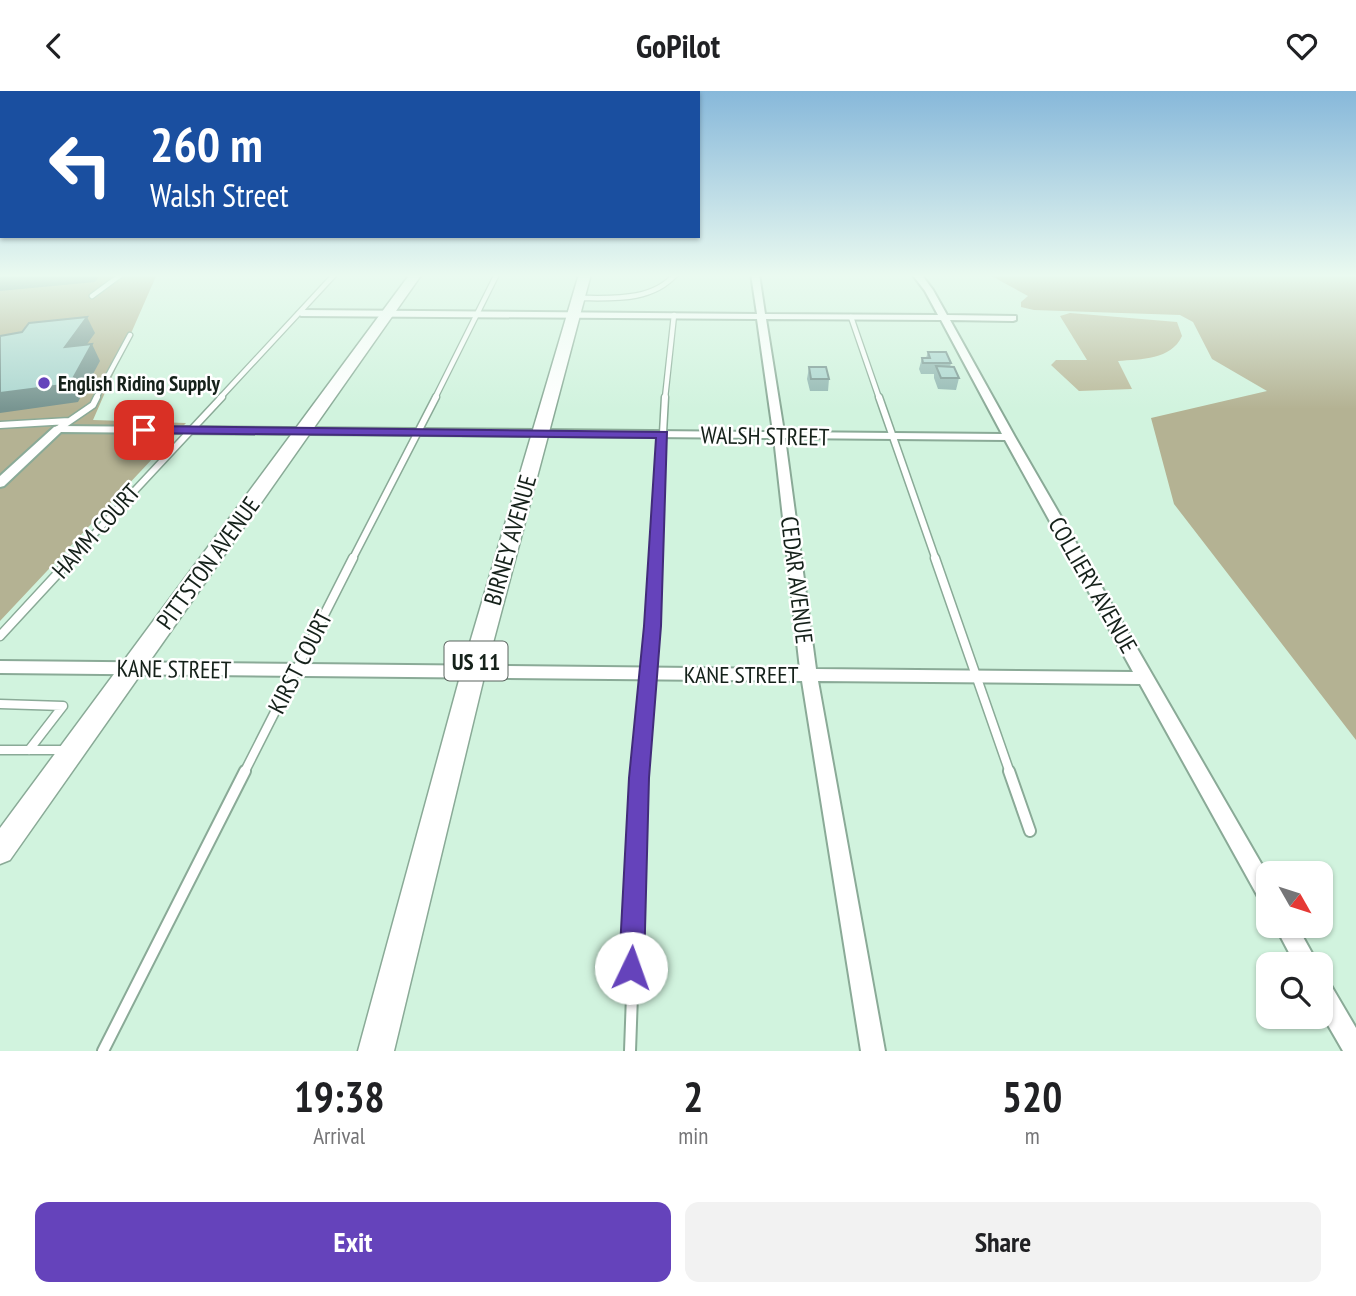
<!DOCTYPE html>
<html lang="en">
<head>
<meta charset="utf-8">
<style>
  :root { --surface:#fff; --page:#f2f2f2; --text:#202124; --muted:#757577; --accent:#6543bb }
  body { margin:0; font-family:"PT Sans Narrow",sans-serif; background:var(--page); color:var(--text); height:100vh; display:flex; flex-direction:column; font-size:26px; white-space:nowrap }
  * { box-sizing:border-box; margin:0 }
  p { font-size:23px; color:var(--muted) }
  .icon { flex:none; width:38px; height:38px; fill:none; stroke:currentColor; stroke-width:2; stroke-linecap:round; stroke-linejoin:round }
  .map { position:relative; height:960px; overflow:hidden }
  .side { display:flex; flex-direction:column; background:var(--surface); flex:1 }
  .side>* { flex:none }
  .hud { position:absolute; left:0px; top:0px; width:700px; height:147px; box-shadow:0 2px 5px #0004; background:#1a4fa0; color:#fff; overflow:hidden }
  .needle { width:46px; rotate:129deg }
  .controls { position:absolute; left:1256px; top:770px; display:grid; gap:14px }
  .controls a { display:grid; place-items:center; width:77px; height:77px; border-radius:14px; background:var(--surface); box-shadow:0 2px 5px #0004; font-size:35px }
  .pin { position:absolute; display:grid; place-items:center; width:60px; height:60px; color:#fff; margin:-30px; border-radius:14px; box-shadow:0 4px 10px #0006 }
  .me { position:absolute; width:77px; margin:-38px; rotate:3deg; stroke-linejoin:round; filter:drop-shadow(0 0 5px #0008) }
  .turn { display:flex; align-items:center; gap:24px; height:147px; padding:0 35px; font-size:32px }
  .turn .icon { width:91px; height:91px; stroke-width:2.5 }
  .turn b { display:block; font-size:49px; line-height:60px }
  .eta { display:flex; justify-content:space-evenly; align-items:center; height:119px; text-align:center }
  .eta b { font-size:42px; font-weight:600; line-height:49px }
  .action { display:flex; gap:14px; margin-top:auto; padding:14px 35px }
  .action a { flex:1; height:80px; border-radius:14px; background:var(--accent); color:#fff; font-size:28px; font-weight:600; line-height:80px; text-align:center }
  .action a+a { background:var(--page); color:var(--text) }
  header { display:flex; justify-content:space-between; align-items:center; height:91px; padding:0 35px; background:var(--surface); font-size:32px; font-weight:600 }
  .map>svg:first-child { display:block }
</style>
</head>
<body>
<header><svg class="icon" aria-label="back" viewBox="0 0 24 24"><path d="M15 5l-7 7 7 7"/></svg>GoPilot<svg class="icon" aria-label="heart" viewBox="0 0 24 24"><path d="M12 20l-8-8c-3-5 5-10 8-4 3-6 11-1 8 4z"/></svg></header>
<div class="map">
<svg width="1356" height="960" viewBox="0 0 1356 960">
  <rect width="100%" height="100%" fill="#d1f3de"/>
  <path fill="#bab99a" d="M1070 222 1177 231 1182 245C1171 269 1141 268 1118 270L1132 298 1079 300 1051 274 1056 269H1091H1087L1060 225Z"/>
  <path fill="#b4b293" d="M0 183H157L93 329 186 332 0 530Z
    M988 183H1356V649L1174 413 1151 327 1267 300 1212 268 1193 231 1180 224 1034 219 1021 216V211L1028 205Z"/>
  <g fill="none" stroke-linecap="round" stroke-linejoin="round">
    <g stroke="#8aaa97" stroke-width="7">
      <path id="lane-far3" d="M92 205 122 183
        M578 207C613 207 651 211 676 183
        M851 226 879 307
        M96 307 130 244
        M220 307 335 183
        M435 307 497 183
        M665 307 674 224"/>
    </g>
    <g stroke="#8aaa97" stroke-width="9">
      <path id="lane-far2" d="M879 306 936 469
        M0 334 69 330
        M58 338 93 314 97 306
        M70 469 222 306
        M352 469 436 306
        M656 469 665 306"/>
    </g>
    <g stroke="#8aaa97" stroke-width="11">
      <path id="lane-far1" d="M935 467 1010 682
        M0 545 72 467
        M0 613 63 615 29 659
        M0 659H65
        M244 682 353 467
        M639 682 656 467"/>
    </g>
    <g stroke="#8aaa97" stroke-width="14">
      <path id="lane" d="M1009 680 1030 740
        M103 960 245 680
        M630 960 640 680"/>
    </g>
    <g stroke="#8aaa97" stroke-width="4">
      <path id="street" d="M751 183H759L765 223 938 224 925 200 912 183H921L933 199 947 224 1016 225V229L1013 230 950 229 1015 346 1269 786V815L1262 813 1140 593 818 590 885 960H861L802 590 0 582V570L800 578 774 347 61 341 4 395 0 396V385L54 336 58 335 773 341 757 228 301 225 297 222 301 219 757 223ZM766 228 941 229 1002 343 784 341ZM785 347 1005 349 1133 581 816 578Z
        M1275 835H1297L1318 873H1295Z
        M1321 888 1329 891 1356 937V960H1343L1321 922Z"/>
    </g>
    <g stroke="#8aaa97" stroke-width="3">
      <path id="primary" d="M410 183H422L10 769 0 773V737Z
        M579 183H591L485 582 394 960H358L461 582Z"/>
    </g>
    <use href="#lane-far3" stroke="#fff" stroke-width="4.5"/>
    <use href="#lane-far2" stroke="#fff" stroke-width="6"/>
    <use href="#lane-far1" stroke="#fff" stroke-width="8"/>
    <use href="#lane" stroke="#fff" stroke-width="10"/>
    <use href="#street" fill="#fff" fill-rule="evenodd"/>
    <use href="#primary" fill="#fff" fill-rule="evenodd"/>
  </g>
  <path fill="#93b7b2" d="M928 261 951 272 950 276 959 287 956 299 938 298 934 287V283H921L919 278 922 267H926Z
    M809 276 829 288 828 300H810L807 288Z"/>
  <path fill="#789591" d="M9 183H100L95 191 0 200V184Z
    M87 226 95 242 73 273 65 256Z
    M92 253 100 270 78 311 0 322V302Z"/>
  <path fill="#abd5cf" stroke="#789591" stroke-width="2" d="M87 226 65 256 92 253 70 293 0 302V245L22 241 29 232Z
    M928 261H946L951 272H923L922 267H930Z
    M936 275 954 276 959 287H941Z
    M809 276H826L829 288H811Z"/>
  <linearGradient id="sky" x2="0" y2="1"><stop stop-color="#87b8da"/><stop offset="0.58" stop-color="#eafaf0"/><stop offset="1" stop-color="#eafaf0" stop-opacity="0"/></linearGradient>
  <rect width="1356" height="318" fill="url(#sky)"/>
  <path fill="#6543bb" stroke="#422c7a" stroke-width="2" d="M144 335 667 341 661 535 649 687 644 877 640 886 631 889 622 886 619 877 629 687 644 535 656 347 139 342V336Z"/>
  <circle fill="#6543bb" stroke="#fff" stroke-width="2.5" cx="44" cy="292" r="7"/>
  <g text-anchor="middle" dominant-baseline="central" stroke-width="5" stroke-linejoin="round" paint-order="stroke">
    <g font-size="21" font-weight="bold" fill="#15211a" stroke="#fff" text-anchor="start">
      <text x="58" y="292">English Riding Supply</text>
    </g>
    <rect fill="#fff" stroke="#5b645f" stroke-width="2" x="444.5" y="550.5" width="63" height="39" rx="5"/>
    <g font-size="23" font-weight="bold" fill="#15211a">
      <text x="476" y="570">US 11</text>
    </g>
    <g font-size="24" fill="#15211a" stroke="#fff">
      <text transform="translate(765 345) rotate(1)">WALSH STREET</text>
      <text transform="translate(96 440) rotate(-48)">HAMM COURT</text>
      <text transform="translate(510 449) rotate(-74)">BIRNEY AVENUE</text>
      <text transform="translate(208 472) rotate(-54)">PITTSTON AVENUE</text>
      <text transform="translate(797 489) rotate(83)">CEDAR AVENUE</text>
      <text transform="translate(1093 494) rotate(60)">COLLIERY AVENUE</text>
      <text transform="translate(300 571) rotate(-63)">KIRST COURT</text>
      <text transform="translate(174 578) rotate(1)">KANE STREET</text>
      <text x="741" y="583">KANE STREET</text>
    </g>
  </g>
</svg>
<div class="controls">
<a><svg class="needle" viewBox="-14 -14 28 28"><path d="M0-13l5 13h-10z" fill="#e53935"/><path d="M0 13l5-13h-10z" fill="#757577"/></svg></a>
<a><svg class="icon" aria-label="search" viewBox="0 0 24 24"><circle cx="10" cy="10" r="6"/><path d="M15 15l6 6"/></svg></a>
</div>
<div class="pin" style="left:144px;top:339px;background:#d93025"><svg class="icon" aria-label="arrive" viewBox="0 0 24 24"><path d="M6 21V4h12l-3 4 3 4H6"/></svg></div>
<svg class="me" style="left:631px;top:877px" viewBox="-20 -20 40 40"><circle r="19" fill="#fff"/><path d="M0-13L10 11 0 6-10 11z" fill="#6543bb"/></svg>
<div class="hud">
<div class="turn"><svg class="icon" aria-label="left" viewBox="0 0 24 24"><path d="M17 20v-9H6M10 6l-5 5 5 5"/></svg><div><b>260 m</b>Walsh Street</div></div>
</div>
</div>
<section class="side">
<div class="eta">
<div><b>19:38</b><p>Arrival</p></div>
<div><b>2</b><p>min</p></div>
<div><b>520</b><p>m</p></div>
</div>
<div class="action"><a>Exit</a><a>Share</a></div>
</section>
</body>
</html>
